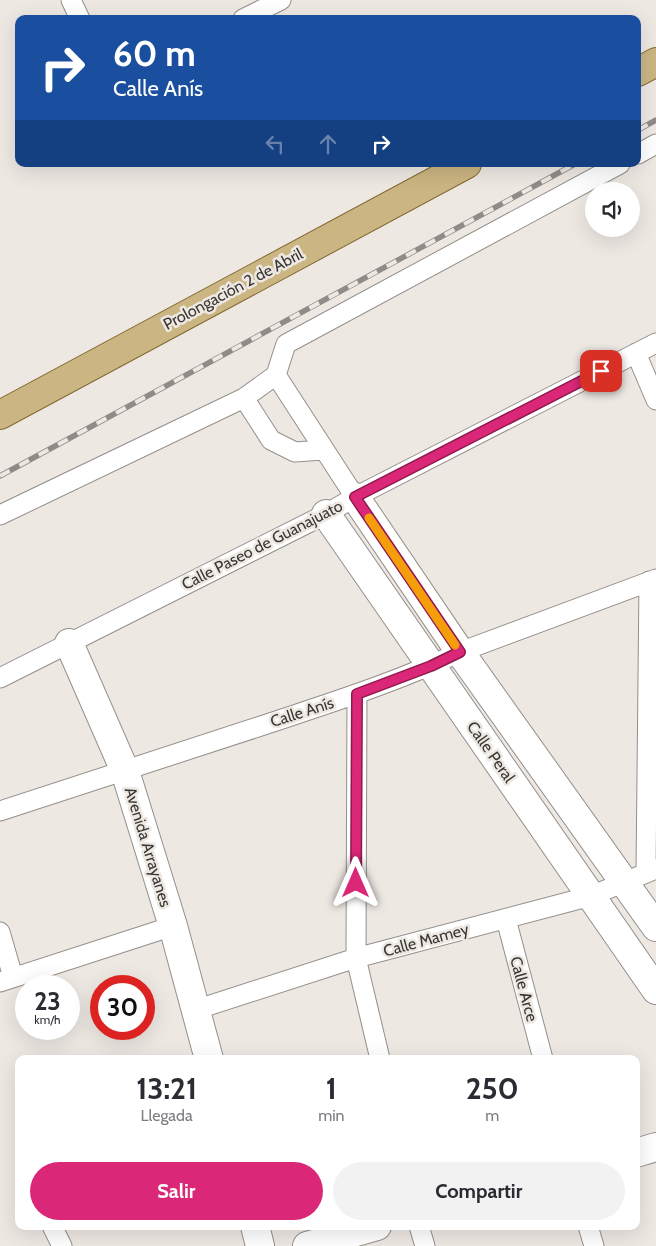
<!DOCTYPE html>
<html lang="es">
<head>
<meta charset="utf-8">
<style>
  :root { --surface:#fff; --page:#f2f2f3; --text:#2b2b33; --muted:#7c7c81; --accent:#db2777 }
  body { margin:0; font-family:Cabin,sans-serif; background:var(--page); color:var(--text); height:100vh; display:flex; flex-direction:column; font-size:19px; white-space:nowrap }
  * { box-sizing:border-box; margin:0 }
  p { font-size:16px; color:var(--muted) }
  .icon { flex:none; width:28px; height:28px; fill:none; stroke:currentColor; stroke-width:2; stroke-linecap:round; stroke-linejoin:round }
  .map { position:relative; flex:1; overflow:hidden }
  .details { position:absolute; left:15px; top:1055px; width:625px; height:175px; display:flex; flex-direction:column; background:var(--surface); border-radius:10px; box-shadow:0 5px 20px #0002 }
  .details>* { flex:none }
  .guide { position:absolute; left:15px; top:15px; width:626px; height:152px; border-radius:10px; box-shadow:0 5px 20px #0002; background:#1a4fa0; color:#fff; overflow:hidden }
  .tools { position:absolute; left:585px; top:182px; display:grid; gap:10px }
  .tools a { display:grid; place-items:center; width:55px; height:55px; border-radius:50%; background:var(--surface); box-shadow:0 5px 20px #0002; font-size:25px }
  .speed { position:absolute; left:15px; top:975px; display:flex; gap:10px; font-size:25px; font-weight:700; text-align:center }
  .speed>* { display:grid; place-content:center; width:65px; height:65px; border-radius:50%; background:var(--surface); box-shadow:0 5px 20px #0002; line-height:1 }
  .speed small { font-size:12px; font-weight:400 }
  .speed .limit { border:8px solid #d22; background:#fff; color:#111 }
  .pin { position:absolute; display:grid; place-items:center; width:42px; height:42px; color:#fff; margin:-21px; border-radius:10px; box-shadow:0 2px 8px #0006 }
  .me { position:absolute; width:55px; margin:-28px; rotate:0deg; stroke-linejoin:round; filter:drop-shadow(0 0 4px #0008) }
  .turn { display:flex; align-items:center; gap:18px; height:105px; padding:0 15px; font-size:22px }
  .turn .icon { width:65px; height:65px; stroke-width:2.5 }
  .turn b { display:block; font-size:35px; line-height:42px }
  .lanes { display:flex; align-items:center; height:48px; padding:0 15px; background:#0003; justify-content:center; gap:25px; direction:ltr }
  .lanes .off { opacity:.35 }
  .eta { display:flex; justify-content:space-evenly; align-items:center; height:85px; text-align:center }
  .eta b { font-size:30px; font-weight:700; line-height:35px }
  .action { display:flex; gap:10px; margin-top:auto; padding:10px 15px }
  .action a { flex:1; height:58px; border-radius:30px; background:var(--accent); color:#fff; font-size:20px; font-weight:700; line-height:58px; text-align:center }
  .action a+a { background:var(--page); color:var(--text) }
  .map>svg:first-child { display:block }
</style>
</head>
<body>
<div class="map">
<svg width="656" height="1246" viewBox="0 0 656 1246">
  <rect width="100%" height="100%" fill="#eee8e3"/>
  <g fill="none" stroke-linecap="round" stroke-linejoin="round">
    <g stroke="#958f8b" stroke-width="21">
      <path id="street" d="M71 0 80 19
        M243 19 281 0
        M638 154 656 144
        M636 353 656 400
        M276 375 355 497
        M244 398 271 440 295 452 323 450
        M0 515 244 398 276 375 286 344 620 164
        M0 678 326 514 355 497 656 343
        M357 694 356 958 380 1059
        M0 811C88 783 176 754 264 725 330 703 397 682 460 652L656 579
        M646 872 649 581
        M506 919 543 1059
        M0 932 13 977
        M0 982 173 926
        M195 1010 356 958 591 896 656 869
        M52 1226 62 1246
        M419 1226 425 1246
        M588 1226 594 1246"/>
    </g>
    <g stroke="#958f8b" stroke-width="30">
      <path id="secondary" d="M355 497 460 652 656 927
        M326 514 656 990
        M69 643 125 771 173 926 209 1059
        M636 1153 656 1147
        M255 1226 260 1246
        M307 1246 377 1226"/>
    </g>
    <g stroke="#816831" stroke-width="30">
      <path id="primary" d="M638 72 656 62
        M0 415 467 164"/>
    </g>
    <use href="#street" stroke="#fff" stroke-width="19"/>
    <use href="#secondary" stroke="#fff" stroke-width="28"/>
    <use href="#primary" stroke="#cbb582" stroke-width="28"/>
    <g stroke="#908b88" stroke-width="5.5">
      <path id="rail" d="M638 130 656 120
        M0 476 575 164"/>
    </g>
    <use href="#rail" stroke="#eee8e3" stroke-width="4" stroke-dasharray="11" stroke-linecap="butt"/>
  </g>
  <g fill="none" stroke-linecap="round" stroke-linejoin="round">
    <g stroke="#8e194d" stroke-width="12">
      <path id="route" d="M356 883 357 694 431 666 460 652 355 497 601 371"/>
    </g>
    <use href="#route" stroke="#db2777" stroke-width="9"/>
    <path stroke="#f59e0b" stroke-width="9" d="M369 518 455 645"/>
  </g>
  <g text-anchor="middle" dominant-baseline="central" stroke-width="5" stroke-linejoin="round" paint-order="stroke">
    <g font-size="16" fill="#393634" stroke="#eee8e3">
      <text transform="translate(233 289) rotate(-28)">Prolongación 2 de Abril</text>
      <text transform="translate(262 545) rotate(-27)">Calle Paseo de Guanajuato</text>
      <text transform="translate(302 712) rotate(-18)">Calle Anís</text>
      <text transform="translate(491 752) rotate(55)">Calle Peral</text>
      <text transform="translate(148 847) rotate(73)">Avenida Arrayanes</text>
      <text transform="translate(426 940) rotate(-15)">Calle Mamey</text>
      <text transform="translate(524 989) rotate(75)">Calle Arce</text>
    </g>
  </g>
</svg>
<div class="tools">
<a><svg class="icon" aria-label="sound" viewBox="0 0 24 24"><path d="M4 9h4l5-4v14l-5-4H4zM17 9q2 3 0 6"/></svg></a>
</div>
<div class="speed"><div>23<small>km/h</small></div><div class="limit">30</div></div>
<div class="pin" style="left:601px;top:371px;background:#d93025"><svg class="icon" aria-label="arrive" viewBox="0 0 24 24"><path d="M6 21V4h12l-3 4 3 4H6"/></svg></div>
<svg class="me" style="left:356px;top:883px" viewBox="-20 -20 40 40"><path d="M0-17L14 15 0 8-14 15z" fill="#db2777" stroke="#fff" stroke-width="4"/></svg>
<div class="guide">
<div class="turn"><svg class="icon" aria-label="right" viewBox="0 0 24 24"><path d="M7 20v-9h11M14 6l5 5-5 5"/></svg><div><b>60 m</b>Calle Anís</div></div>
<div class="lanes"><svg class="icon off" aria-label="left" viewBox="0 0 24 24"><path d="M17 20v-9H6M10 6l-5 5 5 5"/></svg><svg class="icon off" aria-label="ahead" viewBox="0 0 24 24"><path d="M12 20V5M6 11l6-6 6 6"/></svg><svg class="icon" aria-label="right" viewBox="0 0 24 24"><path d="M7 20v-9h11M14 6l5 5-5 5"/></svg></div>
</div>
<section class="details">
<div class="eta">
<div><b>13:21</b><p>Llegada</p></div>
<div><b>1</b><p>min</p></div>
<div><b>250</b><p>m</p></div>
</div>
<div class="action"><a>Salir</a><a>Compartir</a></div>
</section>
</div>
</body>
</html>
